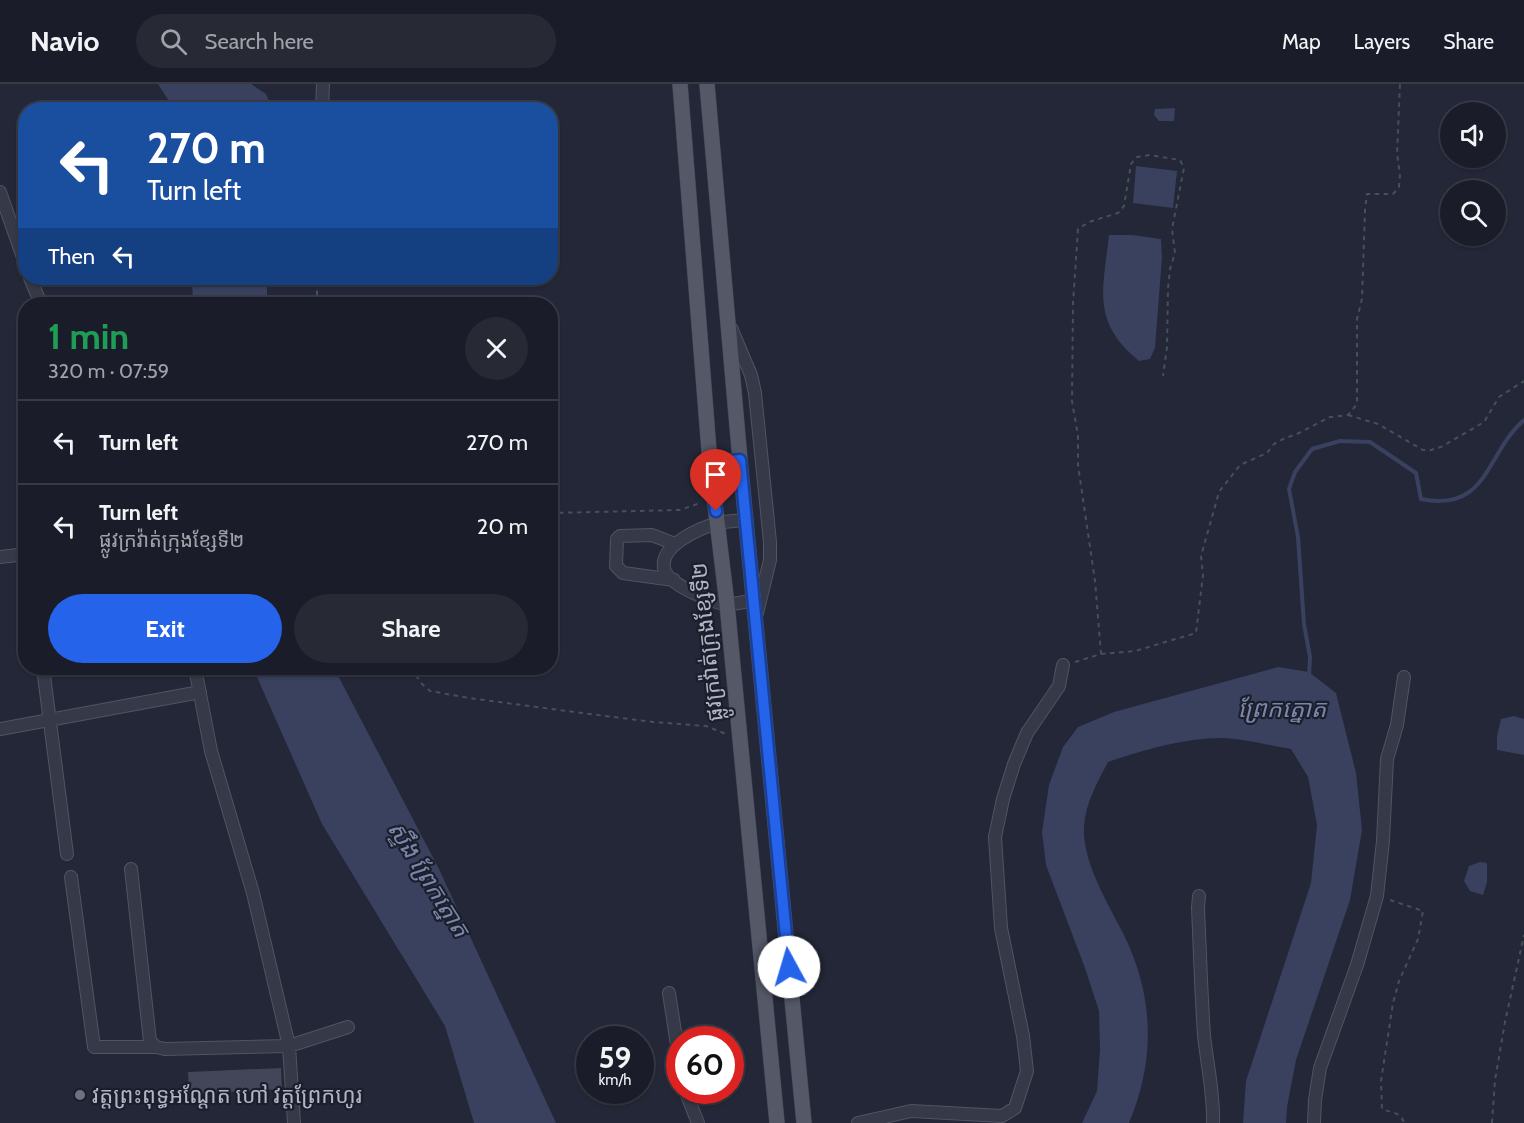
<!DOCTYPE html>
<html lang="en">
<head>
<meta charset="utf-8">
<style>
  :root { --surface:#1a1d29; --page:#272a35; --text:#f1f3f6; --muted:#9fa2a8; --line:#383b46; --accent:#2563eb }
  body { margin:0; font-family:Cabin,"Noto Sans Khmer",sans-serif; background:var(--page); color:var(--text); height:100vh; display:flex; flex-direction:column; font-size:22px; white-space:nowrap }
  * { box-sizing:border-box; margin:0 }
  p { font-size:20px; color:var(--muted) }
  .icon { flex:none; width:33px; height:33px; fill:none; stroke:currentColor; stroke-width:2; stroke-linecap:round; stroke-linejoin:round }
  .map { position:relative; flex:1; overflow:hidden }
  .side { position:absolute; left:18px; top:213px; width:540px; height:378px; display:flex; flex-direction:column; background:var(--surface); border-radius:24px; box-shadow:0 2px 4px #0004,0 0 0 2px var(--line) }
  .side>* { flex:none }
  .banner { position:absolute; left:18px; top:18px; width:540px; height:183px; border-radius:24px; box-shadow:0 2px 4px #0004,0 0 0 2px var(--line); background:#1a4fa0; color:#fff; overflow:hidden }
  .controls { position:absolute; left:1440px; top:18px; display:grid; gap:12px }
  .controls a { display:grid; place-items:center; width:66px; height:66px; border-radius:50%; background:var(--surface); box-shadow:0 2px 4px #0004,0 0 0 2px var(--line); font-size:30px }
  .speed { position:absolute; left:576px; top:942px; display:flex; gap:12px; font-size:30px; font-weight:700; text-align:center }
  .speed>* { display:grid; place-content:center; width:78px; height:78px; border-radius:50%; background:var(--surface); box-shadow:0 2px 4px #0004,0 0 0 2px var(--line); line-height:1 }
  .speed small { font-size:15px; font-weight:400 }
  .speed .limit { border:9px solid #d22; background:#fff; color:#111 }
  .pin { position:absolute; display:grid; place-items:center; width:51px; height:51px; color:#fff; margin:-62px -26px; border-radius:50% 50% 50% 0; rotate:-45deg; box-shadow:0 0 6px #0007 }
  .pin .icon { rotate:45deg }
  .me { position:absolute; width:66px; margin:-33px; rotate:354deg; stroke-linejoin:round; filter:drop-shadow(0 0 4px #0008) }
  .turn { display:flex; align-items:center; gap:21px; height:126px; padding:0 30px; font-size:27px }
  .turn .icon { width:78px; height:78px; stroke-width:2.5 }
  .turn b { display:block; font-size:42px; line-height:51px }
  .then { display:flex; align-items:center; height:57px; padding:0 30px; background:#0003; gap:12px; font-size:22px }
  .round { display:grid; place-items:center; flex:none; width:63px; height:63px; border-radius:32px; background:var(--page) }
  .overview { display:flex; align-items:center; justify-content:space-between; height:102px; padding:0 30px }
  h1 { font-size:36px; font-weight:700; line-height:45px; color:#1e9e55 }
  .button { display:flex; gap:12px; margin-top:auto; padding:12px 30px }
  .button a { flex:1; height:69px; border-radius:36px; background:var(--accent); color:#fff; font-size:24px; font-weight:700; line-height:69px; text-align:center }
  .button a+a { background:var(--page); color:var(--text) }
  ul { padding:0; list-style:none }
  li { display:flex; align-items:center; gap:18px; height:84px; padding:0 30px; border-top:2px solid var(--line) }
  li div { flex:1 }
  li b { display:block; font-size:22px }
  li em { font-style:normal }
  header { display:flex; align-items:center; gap:36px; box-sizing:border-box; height:84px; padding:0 30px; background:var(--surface); border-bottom:2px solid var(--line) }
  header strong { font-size:28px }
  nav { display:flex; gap:33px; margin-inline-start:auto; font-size:21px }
  .search { width:420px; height:54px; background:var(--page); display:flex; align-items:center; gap:15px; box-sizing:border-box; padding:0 21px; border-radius:33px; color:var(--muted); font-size:22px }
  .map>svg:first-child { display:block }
</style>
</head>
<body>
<header>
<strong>Navio</strong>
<div class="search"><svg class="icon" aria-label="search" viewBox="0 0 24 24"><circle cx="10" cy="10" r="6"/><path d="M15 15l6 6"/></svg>Search here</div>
<nav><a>Map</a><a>Layers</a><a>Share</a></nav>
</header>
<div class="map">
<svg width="1524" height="1039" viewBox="0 0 1524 1039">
  <rect width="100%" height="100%" fill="#232737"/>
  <path fill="#39415f" d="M158 0H251L266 10 272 25H174Z
    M1175 24 1174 37H1159L1154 31 1155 25Z
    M1136 82 1177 87 1173 124 1133 119Z
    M1109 151H1132L1161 155 1162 173 1155 264 1150 275 1139 277C1091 238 1103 206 1109 151Z
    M192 194H267V220H193Z
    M1278 583 1309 588 1336 609 1356 689 1362 746 1350 816 1296 976 1287 1023 1286 1039H1243L1246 997 1311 799 1317 741 1308 693 1291 665C1272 662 1240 654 1222 654 1183 654 1144 666 1108 678 1097 699 1086 718 1084 742 1082 777 1107 818 1123 849 1154 911 1156 975 1129 1039H1082L1097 1007 1100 966 1099 927 1085 884 1046 781 1042 748 1049 701 1063 663 1078 643 1114 628Z
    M253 584H334L439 785 556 1039H474L445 942 322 740Z
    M1514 632 1524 635V671L1497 666V652L1501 635Z
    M1480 778 1487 779V798L1483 811 1470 807 1464 797 1469 782Z"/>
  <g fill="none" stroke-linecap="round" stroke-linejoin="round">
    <path stroke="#39415f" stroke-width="4" d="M1309 592 1310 573 1304 540 1298 453 1289 405 1295 388 1312 365 1340 357 1370 358 1416 389 1421 415C1489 429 1486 368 1524 336"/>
  </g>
  <path fill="#424658" d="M281 984 282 1005 189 1010 188 988Z"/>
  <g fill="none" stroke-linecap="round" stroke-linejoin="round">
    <g stroke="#515462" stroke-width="14">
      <path id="minor" d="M322 26 323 0
        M0 108 26 182
        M30 194 41 220
        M731 244 751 291 755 309 770 458V476L757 529
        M746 436C737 437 727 437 718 439 700 444 660 461 664 484 666 500 712 519 727 520 735 521 746 517 754 516
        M0 473 26 470
        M674 496 623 489 616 482 617 455 620 452 652 451 675 460
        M43 584 67 770
        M195 584 211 667 253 809 289 962 294 1039
        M0 645 200 608
        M131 785 150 957 156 963 165 965 289 962 348 943
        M71 793 94 963H156
        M1199 812 1198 824C1200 866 1201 908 1204 951 1207 980 1214 1010 1213 1039
        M669 909 680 980
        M685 1006 698 1039
        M858 1039 911 1027 1002 1032 1015 1024 1027 987 1023 952 1001 844 995 753 1003 715 1014 680 1027 649 1059 602 1063 581
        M1314 1039 1315 1016 1320 984 1357 881 1377 812 1383 757 1387 675 1397 641 1404 593"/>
    </g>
    <g stroke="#3f4351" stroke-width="16">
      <path id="major" d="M680 0 710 379 727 520 777 1039
        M707 0 740 376 804 1039
        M710 379 740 376"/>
    </g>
    <path stroke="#445157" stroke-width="2" stroke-dasharray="4.5 4.5" stroke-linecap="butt" d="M317 220V194
      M1348 331 1378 340 1423 366H1431L1441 363 1484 338 1499 313 1524 297
      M550 429 680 426 700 419
      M1101 570 1135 567 1196 549 1203 491 1201 472 1219 408 1240 381 1267 369 1274 360 1285 354 1297 350 1330 333 1348 331 1357 320V235L1362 215 1365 126 1367 110H1393L1399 103 1400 90 1397 70 1400 0
      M1075 578 1101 570 1095 497 1078 381V352L1072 317 1073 219 1078 145 1089 138 1118 129 1124 122 1131 80 1137 73 1150 71 1180 76 1184 84 1172 145 1175 169 1170 185 1168 204 1167 263 1163 292
      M411 584 422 600 430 607 469 614 582 629 653 638 706 642 726 650
      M1390 816 1423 827 1418 855 1399 897 1393 919 1381 997 1382 1025C1392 1029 1401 1028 1404 1039
      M1492 1039 1495 996 1505 938 1524 851"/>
    <use href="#minor" stroke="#363947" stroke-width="12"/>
    <use href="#major" stroke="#545867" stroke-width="15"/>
  </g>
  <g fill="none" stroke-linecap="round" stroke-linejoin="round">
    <g stroke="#184099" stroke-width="15">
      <path id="route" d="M716 427 710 379 740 376 789 883"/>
    </g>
    <use href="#route" stroke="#2563eb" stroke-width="10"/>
  </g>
  <circle fill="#6b7280" stroke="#1b1f2c" stroke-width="2" cx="80" cy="1011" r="6"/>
  <g text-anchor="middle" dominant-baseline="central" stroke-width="4.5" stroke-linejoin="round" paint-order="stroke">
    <g font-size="22" fill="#b1b4c4" stroke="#1b1f2c">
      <text transform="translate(707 558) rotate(-96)">ផ្លូវក្រវ៉ាត់ក្រុងខ្សែទី២</text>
    </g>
    <g font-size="22" fill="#b1b4c4" stroke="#1b1f2c" text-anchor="start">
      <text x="92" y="1011">វត្តព្រះពុទ្ធអណ្តែត ហៅ វត្តព្រែកហូរ</text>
    </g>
    <g font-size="24" font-style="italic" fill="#7b85aa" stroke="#1b1f2c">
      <text x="1282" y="624">ព្រែកត្នោត</text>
      <text transform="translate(429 795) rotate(58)">ស្ទឹង ព្រែកត្នោត</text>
    </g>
  </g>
</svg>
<div class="controls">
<a><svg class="icon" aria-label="sound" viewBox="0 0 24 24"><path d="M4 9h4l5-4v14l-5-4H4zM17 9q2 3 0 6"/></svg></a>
<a><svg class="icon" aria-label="search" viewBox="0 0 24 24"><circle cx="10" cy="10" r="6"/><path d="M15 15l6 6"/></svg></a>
</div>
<div class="speed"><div>59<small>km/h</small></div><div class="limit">60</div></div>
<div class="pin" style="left:716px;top:427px;background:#d93025"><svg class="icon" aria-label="arrive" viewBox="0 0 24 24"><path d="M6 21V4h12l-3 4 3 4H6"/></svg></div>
<svg class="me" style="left:789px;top:883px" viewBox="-20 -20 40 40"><circle r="19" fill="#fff"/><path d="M0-13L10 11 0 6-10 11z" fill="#2563eb"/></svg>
<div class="banner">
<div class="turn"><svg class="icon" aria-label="left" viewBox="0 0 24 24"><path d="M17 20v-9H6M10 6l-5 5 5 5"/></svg><div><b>270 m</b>Turn left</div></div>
<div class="then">Then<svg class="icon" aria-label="left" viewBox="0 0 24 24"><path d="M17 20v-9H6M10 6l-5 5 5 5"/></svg></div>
</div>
<section class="side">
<div class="overview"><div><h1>1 min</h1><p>320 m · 07:59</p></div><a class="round"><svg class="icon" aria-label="close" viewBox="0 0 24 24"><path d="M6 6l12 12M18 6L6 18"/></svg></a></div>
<ul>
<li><svg class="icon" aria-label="left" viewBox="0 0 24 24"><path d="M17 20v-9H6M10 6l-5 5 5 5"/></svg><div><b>Turn left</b></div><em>270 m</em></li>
<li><svg class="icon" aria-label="left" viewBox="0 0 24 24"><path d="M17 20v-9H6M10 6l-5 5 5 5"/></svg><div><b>Turn left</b><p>ផ្លូវក្រវ៉ាត់ក្រុងខ្សែទី២</p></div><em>20 m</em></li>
</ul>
<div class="button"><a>Exit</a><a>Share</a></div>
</section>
</div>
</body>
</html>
